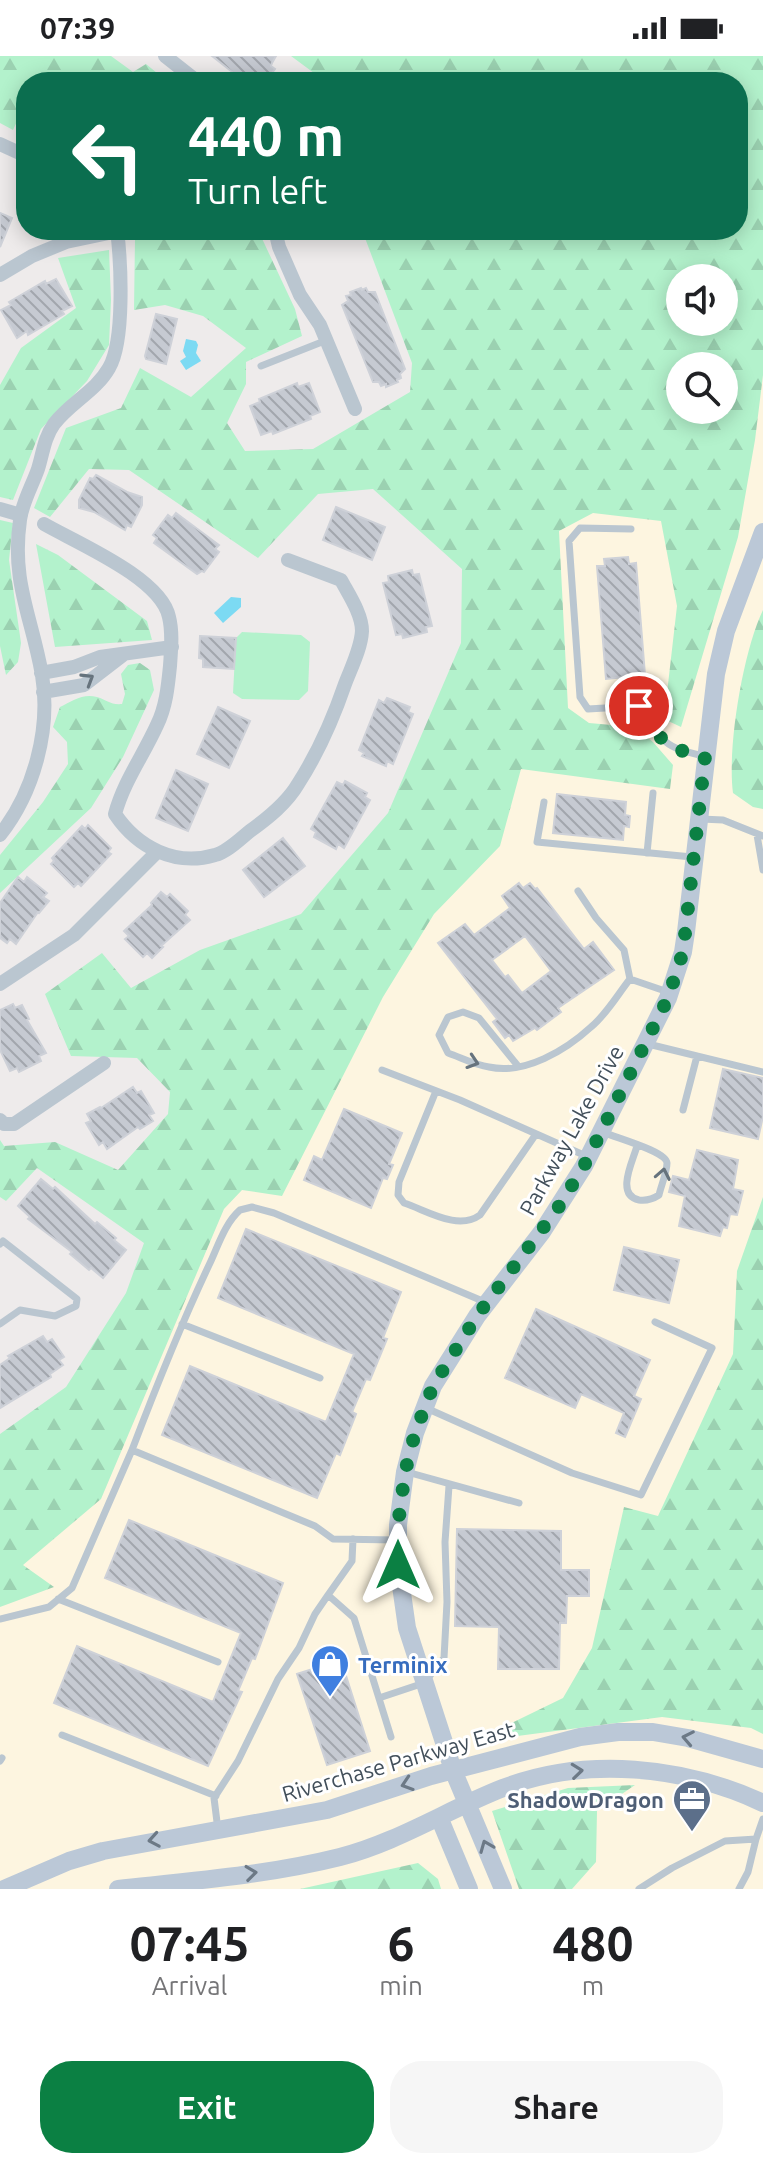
<!DOCTYPE html>
<html lang="en">
<head>
<meta charset="utf-8">
<style>
  :root { --surface:#fff; --page:#f6f6f6; --text:#202124; --muted:#757577; --accent:#0b8043 }
  body { margin:0; font-family:Ubuntu,sans-serif; background:var(--page); color:var(--text); height:100vh; display:flex; flex-direction:column; font-size:30px; white-space:nowrap }
  * { box-sizing:border-box; margin:0 }
  p { font-size:26px; color:var(--muted) }
  .icon { flex:none; width:44px; height:44px; fill:none; stroke:currentColor; stroke-width:2; stroke-linecap:round; stroke-linejoin:round }
  .map { position:relative; height:1833px; overflow:hidden }
  .side { display:flex; flex-direction:column; background:var(--surface); flex:1 }
  .side>* { flex:none }
  .top-card { position:absolute; left:16px; top:16px; width:732px; height:168px; border-radius:32px; box-shadow:0 4px 20px #0003; background:#0b6e4f; color:#fff; overflow:hidden }
  .fabs { position:absolute; left:666px; top:208px; display:grid; gap:16px }
  .fabs a { display:grid; place-items:center; width:72px; height:72px; border-radius:50%; background:var(--surface); box-shadow:0 4px 20px #0003; font-size:40px }
  .pin { position:absolute; display:grid; place-items:center; width:68px; height:68px; color:#fff; margin:-34px; border:4px solid #fff; border-radius:50%; box-shadow:0 2px 8px #0007 }
  .me { position:absolute; width:88px; margin:-44px; rotate:0deg; stroke-linejoin:round; filter:drop-shadow(0 0 6px #0008) }
  .turn { display:flex; align-items:center; gap:28px; height:168px; padding:0 40px; font-size:36px }
  .turn .icon { width:104px; height:104px; stroke-width:2.5 }
  .turn b { display:block; font-size:56px; line-height:68px }
  .eta { display:flex; justify-content:space-evenly; align-items:center; height:136px; text-align:center }
  .eta b { font-size:48px; font-weight:700; line-height:56px }
  .primary-button { display:flex; gap:16px; margin-top:auto; padding:16px 40px }
  .primary-button a { flex:1; height:92px; border-radius:32px; background:var(--accent); color:#fff; font-size:32px; font-weight:700; line-height:92px; text-align:center }
  .primary-button a+a { background:var(--page); color:var(--text) }
  .status { display:flex; justify-content:space-between; align-items:center; height:56px; padding:0 40px; background:var(--surface); direction:ltr }
  .status svg { height:22px; fill:currentColor }
  .map>svg:first-child { display:block }
</style>
</head>
<body>
<div class="status"><b>07:39</b><svg viewBox="0 0 49 12"><path d="M0 12V9h3v3zM5 12V6h3v6zM10 12V3h3v9zM15 12V0h3v12zM26 1h20v11H26zM47 4h2v5h-2z"/></svg></div>
<div class="map">
<svg width="763" height="1833" viewBox="0 0 763 1833">
  <defs>
    <pattern id="forest-firs" width="22" height="20" patternUnits="userSpaceOnUse" patternTransform="scale(2)"><rect width="22" height="20" fill="#b3f2cc"/><path d="M5 1l3.5 6h-7zM16 11l3.5 6h-7z" fill="#9bd1b1"/></pattern>
    <pattern id="building-back-hatch" width="6" height="6" patternUnits="userSpaceOnUse" patternTransform="scale(2)"><rect width="6" height="6" fill="#c6cad2"/><path d="M-1 5l2 2M0 0l6 6M5-1l2 2" fill="none" stroke="#a2a6ad"/></pattern>
  </defs>
  <rect width="100%" height="100%" fill="#eeebeb"/>
  <path fill="#fdf5e0" fill-rule="evenodd" d="M763 0V1833H0V1457L500 622 494 375 738 174V26ZM680 222H724V266H680ZM680 310H724V354H680Z"/>
  <path fill="#b3f2cc" d="M242 576 301 579 310 586 308 635 299 644 242 643 233 637 236 582Z"/>
  <path fill="url(#forest-firs)" fill-rule="evenodd" d="M0 0H111L133 16 146 8 168 26H60L39 19 35 26H26V46L13 74 0 67Z
    M291 0H763V319L755 384 738 481 681 671 664 663 677 550 661 465 593 457 559 475 568 652 589 667 634 671 653 686 673 709 670 733 521 713 500 790 434 858 383 941 282 1140 242 1134 224 1153 101 1443 23 1509 54 1531 0 1551V1378L66 1331 126 1237 144 1187 37 1112 6 1145 0 1141V1084L4 1090 55 1086 118 1114 168 1058 170 1036 137 1002 71 1000 45 938 102 897 131 932 200 894 301 858 388 757 461 587 462 513 373 433 318 438 258 502 129 414 89 413 50 461 34 452 66 372 121 352 140 312 191 341 246 292 203 260 165 249 134 254 135 182 167 174H258L295 253 302 280 246 306V328L227 367 245 395 313 393 410 336 412 307 362 174H738V26H320L318 20ZM680 222H724V266H680ZM680 310H724V354H680Z
    M109 194 111 244 109 289 87 325 41 373 13 444 0 441V329L21 292 76 252 58 202Z
    M0 464 13 467 9 504 21 587 18 606 6 619 0 590Z
    M36 488 58 499 147 565 152 584 55 591Z
    M763 554V753L753 751 733 737C727 692 743 595 763 554Z
    M140 607 150 614 154 634 123 701 91 752 0 837V799L43 746 68 708 67 686 53 671 60 651C72 645 83 637 97 641 107 644 110 649 122 648L125 638 121 618 128 609Z
    M763 1141V1678L751 1672 662 1661 502 1682 499 1673 563 1642 592 1592 624 1451 658 1460 733 1298 737 1215Z
    M635 1729 597 1755 596 1806 572 1833H519L492 1755 568 1732Z
    M418 1807 438 1823 441 1833H300Z"/>
  <path fill="#7cdaf3" d="M186 283 196 285 198 289 196 297 201 305 186 314 180 305 186 301 183 295Z
    M231 541 241 542V551L223 567 214 557Z"/>
  <path fill="url(#building-back-hatch)" stroke="#ced1d8" stroke-width="2" fill-rule="evenodd" d="M212 0H276L272 7 271 10 275 13 272 17 274 19 268 26H245Z
    M0 157 12 162 0 191Z
    M56 223 72 250 62 255 64 258 28 279 27 275 17 282 1 254 11 249 9 246 45 225 46 228Z
    M361 232 362 234 366 232 368 236H375L405 313 400 318 401 322 397 324 398 326 386 331V328L381 330 379 326H373L342 249 348 245 346 240 351 239 350 236Z
    M156 258 177 263 166 308 146 303 145 300Z
    M297 327 298 331 309 327 320 356 310 360 311 363 273 378 272 375 261 379 250 350 260 346 259 343Z
    M96 419 127 436 142 441V449L131 471 127 469 125 474 94 456 79 452V444L90 422 93 423Z
    M336 451 385 471 372 504 323 484Z
    M176 457 219 489 215 493 219 496 204 516 202 515 197 518 154 487 157 482 153 479 168 459 172 462Z
    M628 501 629 508 636 507 645 619 606 623 597 510H605L604 503Z
    M412 514 413 519 419 518 432 570 426 571 427 576 403 582 402 578 396 579 383 527 389 526 388 520Z
    M200 580 236 582 234 613 203 611V603L199 602Z
    M387 642 410 651 408 656 413 658 393 708 387 705 386 710 362 700 364 697 359 694 379 644 384 647Z
    M218 651 250 665 229 712 197 698Z
    M176 714 208 728 188 775 156 762Z
    M345 725 367 737 365 741 370 744 344 792 338 788 336 793 314 781 316 776 311 773 337 726 343 729Z
    M557 738 626 746 625 759 630 760 629 771 624 770 623 784 553 777Z
    M88 769 111 792 108 796 111 798 81 830 78 827 74 831 51 808 54 805 52 802 82 770 85 773Z
    M283 782 305 810 264 841 243 814Z
    M18 821 24 826 27 821 47 837 43 841 49 845 39 857 38 856 16 888 10 883 7 887 0 882V847Z
    M519 827 523 832 530 827 535 833 537 832 584 893 593 886 614 914 558 952 561 956 537 974 535 972 513 985 509 979 505 982 493 966 497 963 438 887 465 868 474 879 510 852 502 840ZM525 880 551 915 522 937 508 919 505 921 492 904Z
    M161 836 167 841 170 838 188 855 185 859 190 864 161 890 163 891 152 902 147 897 143 901 125 883 129 880 124 875 152 849 151 847Z
    M13 948 15 952 22 949 29 963 27 964 46 997 39 1000 41 1005 19 1016 17 1012 10 1015 0 994V954Z
    M723 1013 763 1022V1060L758 1083 710 1072Z
    M133 1031 137 1037 141 1035 154 1057 149 1059 153 1065 140 1073 138 1071 107 1093 103 1086 99 1089 86 1067 91 1065 87 1058 100 1051 101 1052Z
    M344 1053 402 1077 389 1108 393 1109 387 1123 383 1122 371 1152 304 1124 314 1100 322 1104Z
    M697 1094 738 1104 733 1133 743 1135 737 1159 730 1158 727 1172 723 1171 720 1180 679 1170 685 1140 669 1136 673 1120 689 1124Z
    M41 1123 53 1133 55 1131 95 1168 97 1166 116 1182 114 1184 126 1194 103 1222 91 1212 89 1214 70 1198 72 1196 28 1163 30 1161 18 1150Z
    M246 1173 401 1236 383 1282 387 1283 370 1324 366 1323 352 1356 356 1358 340 1399 336 1397 317 1442 162 1379 190 1310 326 1366 354 1298 218 1242Z
    M624 1191 679 1204 669 1247 614 1234Z
    M536 1253 650 1304 634 1340 641 1343 625 1381 616 1377 624 1357 581 1338 575 1352 505 1322Z
    M43 1280 47 1286 52 1283 64 1301 59 1304 63 1309 50 1318 51 1321 0 1352V1309L10 1302 8 1300Z
    M129 1464 283 1527 255 1603 252 1602 238 1635 242 1636 208 1710 54 1647 77 1590 213 1646 241 1577 105 1522Z
    M457 1473 561 1475V1514H589V1540H567L566 1567H560L559 1613H498L499 1571 455 1570Z
    M341 1604 370 1695 327 1709 297 1618Z"/>
  <g fill="none" stroke-linecap="round" stroke-linejoin="round">
    <path stroke="#bac6d0" stroke-width="7" d="M261 310 327 284
      M631 473 580 472 569 485 580 641 588 653 639 650C651 657 653 672 662 682 672 694 689 696 703 700
      M544 746 537 786 692 801
      M701 763 723 764 763 780
      M757 779 763 814
      M647 797 653 737
      M578 835 596 862 624 894 630 923
      M648 988 763 1016
      M518 1010 479 962 463 956 448 961 439 979 448 997C462 1002 475 1009 489 1011 525 1019 566 994 591 971 606 959 618 938 630 923L668 936
      M382 1014 460 1044 586 1100
      M436 1035 399 1126 398 1139 404 1147C428 1155 458 1175 480 1159L536 1078
      M683 1054 697 1000
      M603 1076C616 1082 666 1095 667 1107 667 1116 661 1130 659 1139 653 1143 647 1145 639 1144 615 1139 633 1105 637 1090
      M0 1188 3 1185 77 1243 76 1250 55 1260 20 1254 0 1268
      M182 1268 320 1322
      M426 1352 572 1417 641 1439 712 1292 655 1266
      M132 1394C156 1331 181 1268 210 1207 218 1190 225 1167 240 1154L252 1151 274 1157 485 1246
      M407 1416 519 1447
      M353 1483 352 1505 328 1539 354 1562 391 1681
      M58 1543 218 1606
      M0 1563 49 1551 72 1532 132 1394 315 1470 333 1483 396 1484
      M379 1642 424 1627 444 1602 447 1546 445 1486 449 1430
      M62 1679 216 1740
      M0 1705 2 1702
      M218 1774 214 1742 238 1705 278 1623 299 1592 315 1558 328 1539
      M639 1833 672 1812 725 1785 756 1783 763 1763
      M739 1833 748 1816 756 1783"/>
    <path stroke="#bac6d0" stroke-width="14" d="M165 0 198 26
      M0 88 26 100
      M275 174 279 191 300 239 320 269 355 353
      M0 219 32 200 66 186 123 174
      M0 453 21 459
      M44 468C77 487 161 522 169 561 173 577 171 594 170 610 168 630 166 651 157 669 143 700 124 725 115 758 137 791 175 811 215 799 227 796 240 783 250 775 268 762 287 747 298 728 318 697 333 663 345 628 351 612 361 593 362 575 362 558 349 539 341 524L288 504
      M41 617 74 611 100 601 172 591
      M43 636 84 629 123 599
      M0 779C34 736 51 673 42 619 32 561 11 526 20 464 22 447 32 430 38 413 43 397 44 382 54 368 70 347 96 335 109 312 125 285 121 206 117 174
      M0 928 74 879 156 797
      M0 1064 4 1068H14L104 1007"/>
    <path stroke="#bbc8d7" stroke-width="18" d="M439 1761 469 1833
      M4 1833 69 1805 103 1795 327 1754 431 1720 580 1681 618 1676H653L688 1682 763 1703
      M118 1833C192 1825 268 1819 340 1801 396 1787 449 1753 503 1732 586 1700 684 1710 763 1747
      M503 1833 453 1714 407 1572 398 1509V1469L405 1416 415 1377 433 1330 477 1260 542 1176 584 1110 668 942 683 896 686 876 716 618 726 575 763 476"/>
  </g>
  <defs><path id="oneway-chevron" d="M-2-3.5L2.5 0L-2 3.5" fill="none" stroke-width="1.6" stroke-linecap="round" stroke-linejoin="round" transform="scale(2)"/></defs>
  <g stroke="#66737d">
    <use href="#oneway-chevron" transform="translate(88 623) rotate(-32)"/>
    <use href="#oneway-chevron" transform="translate(473 1006) rotate(18)"/>
    <use href="#oneway-chevron" transform="translate(663 1118) rotate(-79)"/>
  </g>
  <g stroke="#6c7986">
    <use href="#oneway-chevron" transform="translate(688 1682) rotate(-169)"/>
    <use href="#oneway-chevron" transform="translate(577 1715) rotate(-6)"/>
    <use href="#oneway-chevron" transform="translate(407 1728) rotate(162)"/>
    <use href="#oneway-chevron" transform="translate(154 1784) rotate(170)"/>
    <use href="#oneway-chevron" transform="translate(486 1790) rotate(-112)"/>
    <use href="#oneway-chevron" transform="translate(251 1817) rotate(-7)"/>
  </g>
  <g fill="none" stroke-linecap="round" stroke-linejoin="round">
    <path stroke="#0b8043" stroke-width="14" stroke-dasharray="0 25.2" d="M398 1509V1469L405 1416 415 1377 433 1330 477 1260 558 1152 584 1110 668 942 683 896 705 701C690 697 673 694 662 683 653 672 652 657 639 650"/>
  </g>
  <defs>
    <g id="shop-pin" transform="scale(2)"><path d="M0 17L-7.5 6A9.5 9.5 0 1 1 7.5 6Z" fill="#3f7fe0" stroke="#fff"/><path d="M-5-2.5h2.3a2.7 3.5 0 0 1 5.4 0H5L5.5 6h-11ZM-1.5-2.5h3a1.5 2.3 0 0 0-3 0Z" fill="#fff"/></g>
    <g id="office-pin" transform="scale(2)"><path d="M0 17L-7.5 6A9.5 9.5 0 1 1 7.5 6Z" fill="#5c6f8a" stroke="#fff"/><path d="M-6-3h4V-5.5h4V-3h4V5H-6ZM-1-4.5V-3h2v-1.5ZM-6 0V1H6V0Z" fill="#fff"/></g>
  </defs>
  <g fill-rule="evenodd">
    <use href="#shop-pin" x="330" y="1608"/>
    <use href="#office-pin" x="692" y="1743"/>
  </g>
  <g text-anchor="middle" dominant-baseline="central" stroke-width="6" stroke-linejoin="round" paint-order="stroke">
    <g font-size="22" fill="#424f5a" stroke="#fff">
      <text transform="translate(571 1074) rotate(-61)">Parkway Lake Drive</text>
      <text transform="translate(398 1705) rotate(-16)">Riverchase Parkway East</text>
    </g>
    <g font-size="22" font-weight="bold" fill="#366cbe" stroke="#fff" text-anchor="start">
      <text x="358" y="1608">Terminix</text>
    </g>
    <g font-size="22" font-weight="bold" fill="#4e5e75" stroke="#fff" text-anchor="end">
      <text x="664" y="1743">ShadowDragon</text>
    </g>
  </g>
</svg>
<div class="fabs">
<a><svg class="icon" aria-label="sound" viewBox="0 0 24 24"><path d="M4 9h4l5-4v14l-5-4H4zM17 9q2 3 0 6"/></svg></a>
<a><svg class="icon" aria-label="search" viewBox="0 0 24 24"><circle cx="10" cy="10" r="6"/><path d="M15 15l6 6"/></svg></a>
</div>
<div class="pin" style="left:639px;top:650px;background:#d93025"><svg class="icon" aria-label="arrive" viewBox="0 0 24 24"><path d="M6 21V4h12l-3 4 3 4H6"/></svg></div>
<svg class="me" style="left:398px;top:1509px" viewBox="-20 -20 40 40"><path d="M0-17L14 15 0 8-14 15z" fill="#0b8043" stroke="#fff" stroke-width="4"/></svg>
<div class="top-card">
<div class="turn"><svg class="icon" aria-label="left" viewBox="0 0 24 24"><path d="M17 20v-9H6M10 6l-5 5 5 5"/></svg><div><b>440 m</b>Turn left</div></div>
</div>
</div>
<section class="side">
<div class="eta">
<div><b>07:45</b><p>Arrival</p></div>
<div><b>6</b><p>min</p></div>
<div><b>480</b><p>m</p></div>
</div>
<div class="primary-button"><a>Exit</a><a>Share</a></div>
</section>
</body>
</html>
